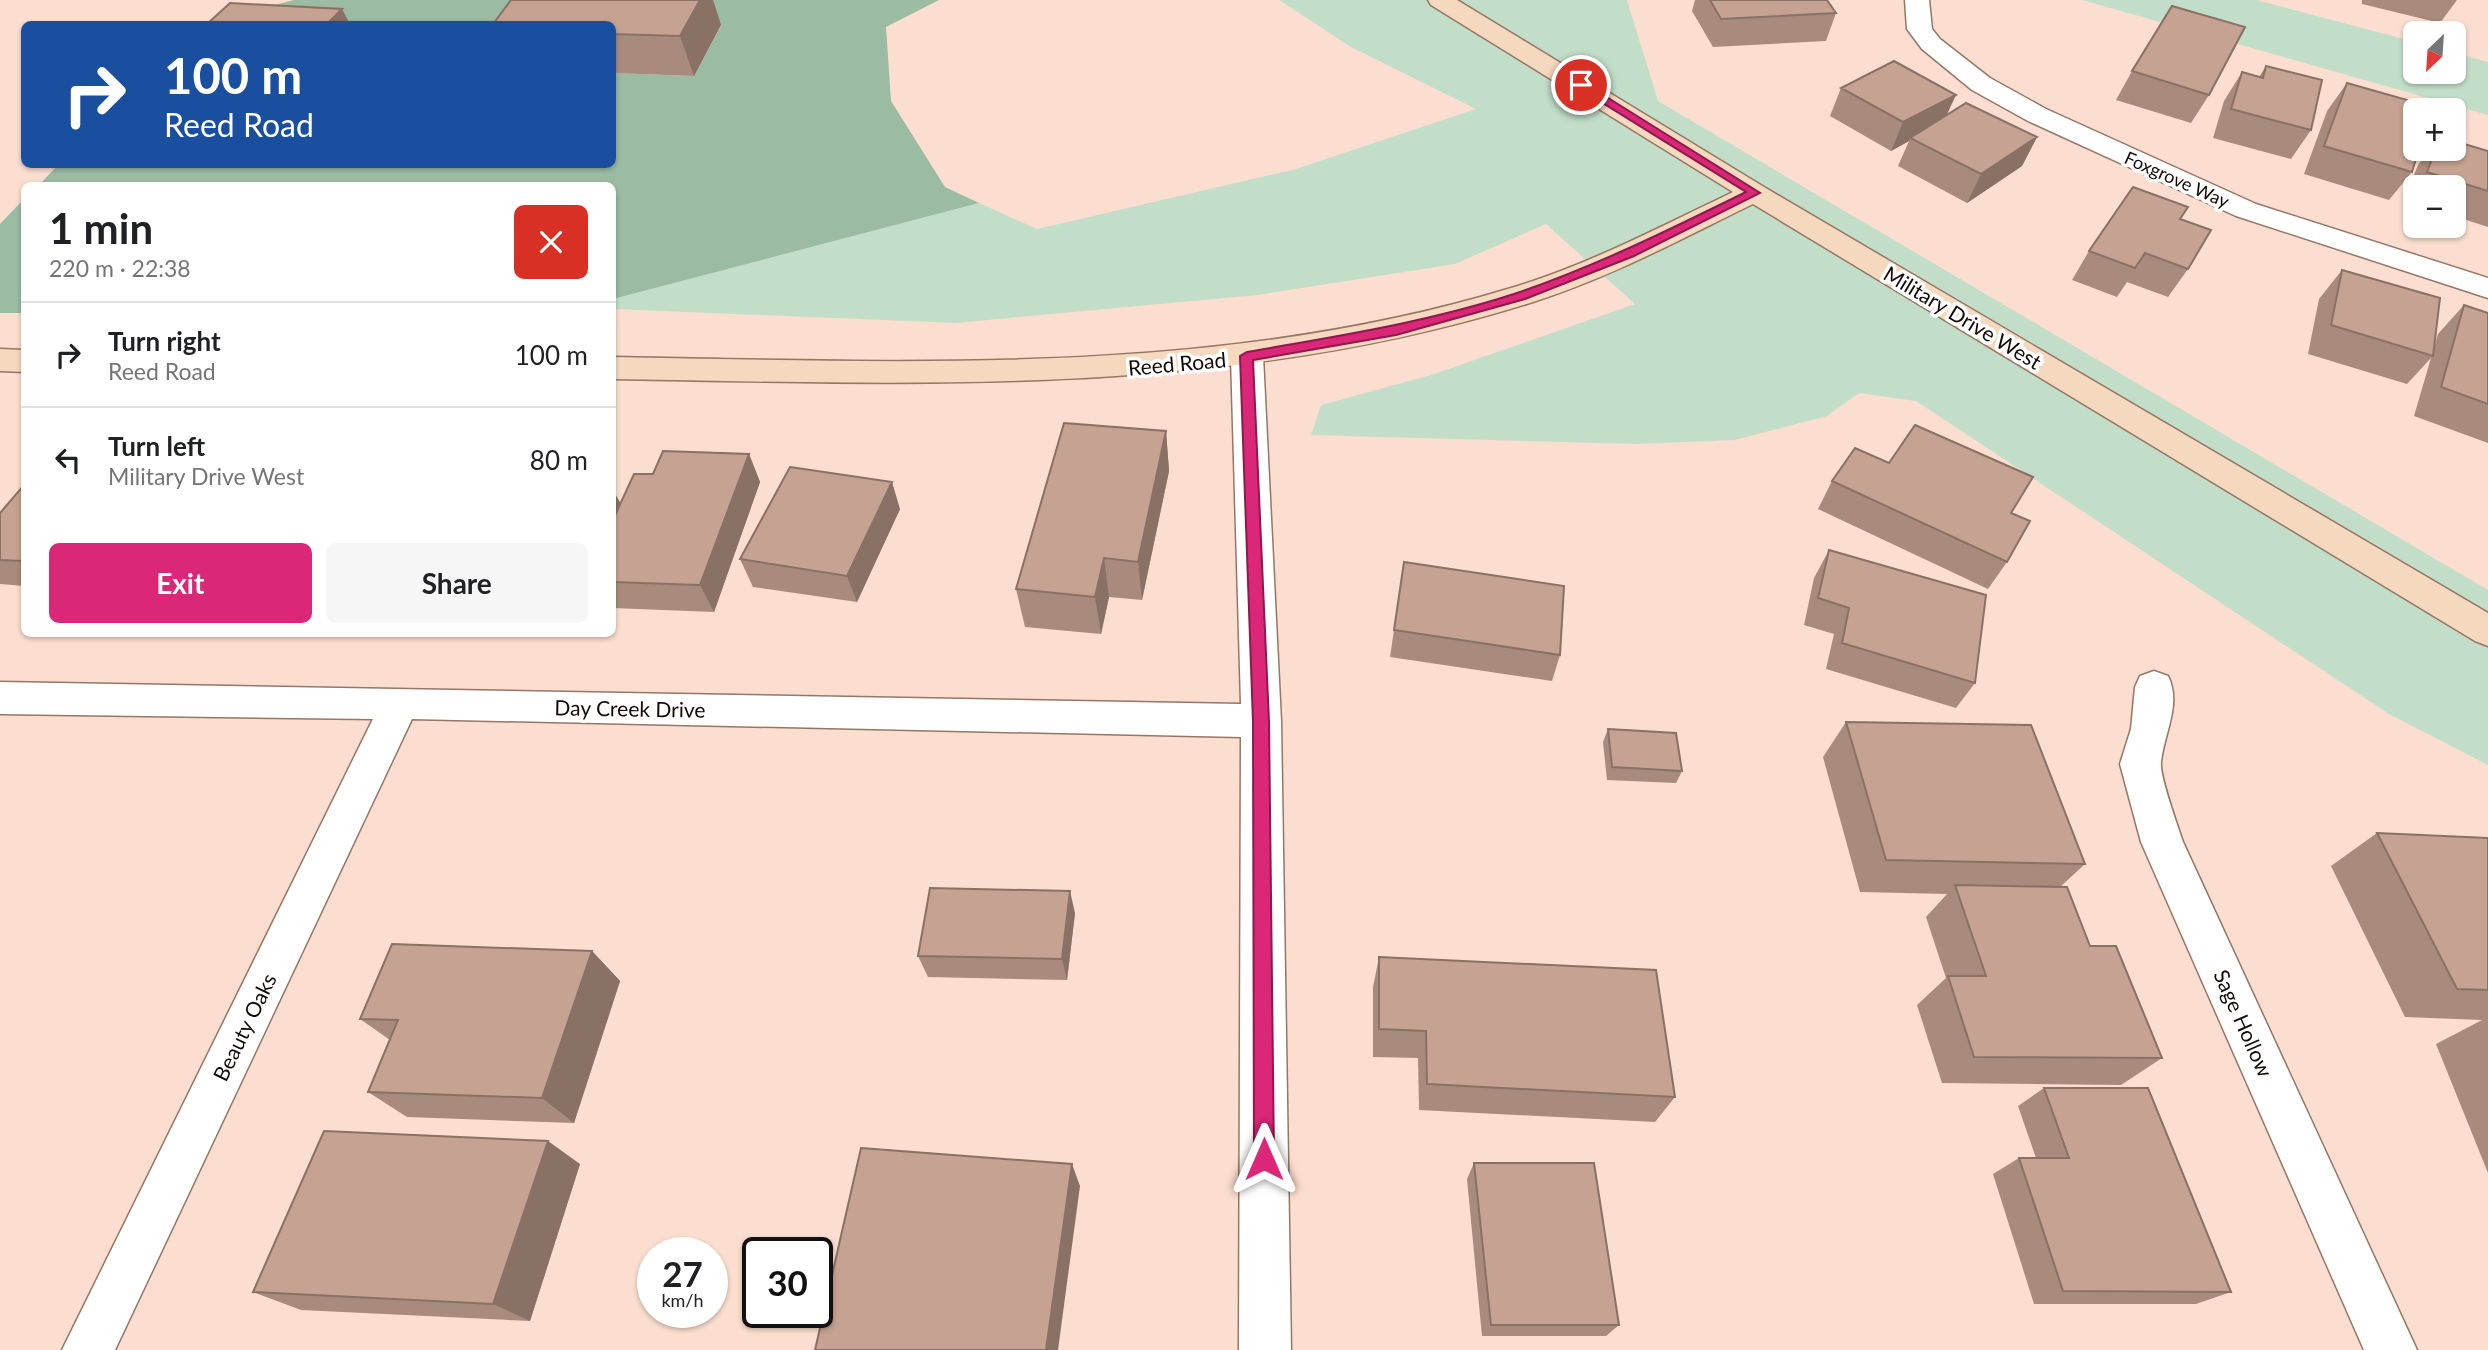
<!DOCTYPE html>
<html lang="en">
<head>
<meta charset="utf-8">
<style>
  :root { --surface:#fff; --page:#f6f6f6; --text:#202124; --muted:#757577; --line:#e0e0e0; --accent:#db2777 }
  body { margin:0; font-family:Lato,sans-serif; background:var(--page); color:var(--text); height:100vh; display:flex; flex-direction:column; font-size:26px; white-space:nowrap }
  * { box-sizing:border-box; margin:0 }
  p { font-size:23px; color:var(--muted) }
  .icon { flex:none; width:38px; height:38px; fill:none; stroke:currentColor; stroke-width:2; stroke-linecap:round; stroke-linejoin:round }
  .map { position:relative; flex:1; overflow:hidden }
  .panel { position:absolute; left:21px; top:182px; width:595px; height:455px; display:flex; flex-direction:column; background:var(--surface); border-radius:10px; box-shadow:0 2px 5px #0004 }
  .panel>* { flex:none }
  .top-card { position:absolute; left:21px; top:21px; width:595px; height:147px; border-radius:10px; box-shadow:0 2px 5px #0004; background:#1a4fa0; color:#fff; overflow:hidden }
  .needle { width:46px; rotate:205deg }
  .tools { position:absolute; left:2403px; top:21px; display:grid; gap:14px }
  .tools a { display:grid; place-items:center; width:63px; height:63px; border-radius:10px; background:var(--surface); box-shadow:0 2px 5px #0004; font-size:35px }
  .speed { position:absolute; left:637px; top:1237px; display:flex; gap:14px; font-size:35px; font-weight:700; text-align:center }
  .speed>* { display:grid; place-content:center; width:91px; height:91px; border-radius:50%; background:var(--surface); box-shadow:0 2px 5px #0004; line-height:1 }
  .speed small { font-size:18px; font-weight:400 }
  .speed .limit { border:4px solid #111; border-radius:10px; background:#fff; color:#111 }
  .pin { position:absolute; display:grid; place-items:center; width:60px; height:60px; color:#fff; margin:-30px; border:4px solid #fff; border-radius:50%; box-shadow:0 2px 7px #0007 }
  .me { position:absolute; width:77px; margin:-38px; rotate:0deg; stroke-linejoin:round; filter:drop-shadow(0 0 5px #0008) }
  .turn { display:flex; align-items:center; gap:24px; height:147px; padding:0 28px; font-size:32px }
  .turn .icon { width:91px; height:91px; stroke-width:2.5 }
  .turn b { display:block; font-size:49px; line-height:60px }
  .round { display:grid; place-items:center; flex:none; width:74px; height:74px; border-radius:10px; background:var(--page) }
  .summary { display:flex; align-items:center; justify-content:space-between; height:119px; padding:0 28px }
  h1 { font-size:42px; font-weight:700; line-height:52px }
  .action { display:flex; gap:14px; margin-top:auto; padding:14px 28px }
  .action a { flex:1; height:80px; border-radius:10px; background:var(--accent); color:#fff; font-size:28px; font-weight:700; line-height:80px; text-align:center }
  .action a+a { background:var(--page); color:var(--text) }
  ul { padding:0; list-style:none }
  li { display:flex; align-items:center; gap:21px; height:105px; padding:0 28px; border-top:2px solid var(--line) }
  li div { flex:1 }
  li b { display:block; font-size:26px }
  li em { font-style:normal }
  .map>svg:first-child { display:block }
</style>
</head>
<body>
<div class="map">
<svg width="2488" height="1350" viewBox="0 0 2488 1350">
  <rect width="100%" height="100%" fill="#fbdecf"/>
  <path fill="#c2dec9" d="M1279 0H1627L1658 101 2488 590V765L2389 714 1916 401 1859 393 1827 416 1735 440 1637 444 1311 435 1321 405 1431 375 1635 304 1546 224 1455 264 1257 295 955 323 613 309V299L979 203 1037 229 1296 169 1476 109 1351 47Z
    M2082 0H2257L2415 42V72H2454V53L2488 62V115Z"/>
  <path fill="#9bbba3" d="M294 0H939L886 27 891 101 945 187 979 203 613 299 612 186H38L59 164H612L613 73 694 76 721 26 543 20 539 24H201Z
    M24 199V313H0V224Z"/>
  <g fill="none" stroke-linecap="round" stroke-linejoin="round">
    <g stroke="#967665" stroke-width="3">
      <path id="street" d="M1905 0H1929L1932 29 1940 39 1990 78 2046 109 2256 204 2488 278V298L2236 216 2028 121 1972 90 1922 49 1907 29Z
        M1247 345 1258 348 1263 356 1281 721 1291 1350H1239L1241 737 412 719 115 1350H62L373 719 0 714V682L1241 704 1231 356 1236 348Z
        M2154 671 2168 676C2182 704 2164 733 2161 762 2159 776 2178 826 2183 842L2417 1350H2364L2141 842 2120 764 2131 729 2135 687 2140 676Z"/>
    </g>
    <g stroke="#967665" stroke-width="3">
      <path id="secondary" d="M1428 0H1457L1764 187 2488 613V646L2475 641 1753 204C1681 239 1609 278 1533 302 1230 398 926 384 612 379V357C913 362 1220 377 1511 288 1588 265 1660 227 1733 192L1431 5Z
        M0 349 24 350V372L0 371Z"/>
    </g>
    <use href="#street" fill="#fff" fill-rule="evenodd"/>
    <use href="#secondary" fill="#f5d9be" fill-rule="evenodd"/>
  </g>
  <path fill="#a98b7d" d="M511 0H713L721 25 694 76 612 73V24Z
    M1695 0H1827L1836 13 1826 41 1713 47 1692 11Z
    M2362 0H2457L2440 23 2362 4Z
    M2266 66 2311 130 2291 159 2213 138 2224 101 2242 72 2259 77Z
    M2132 71 2209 95 2191 123 2116 100Z
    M2347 83 2412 172 2389 200 2304 174 2327 111Z
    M1841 88 1947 115 2037 137 2022 166 1967 203 1898 166 1909 141 1891 151 1830 116Z
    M2430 149H2454L2488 151V227L2454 216V187H2415V204L2404 200 2418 165Z
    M2180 219 2188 269 2168 297 2127 282 2117 297 2072 280 2089 251Z
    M2342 270 2434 348 2438 334 2464 305 2488 313V443L2414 416 2431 358 2407 384 2308 354 2319 299Z
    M1166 431 1169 471 1142 600 1109 597 1101 634 1025 627 1016 589Z
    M749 454 760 482 714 612 612 608V489L621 504 653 474Z
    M1889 463 2011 513 2007 562 1988 589 1818 509 1832 481Z
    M24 485V586L0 584V513Z
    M900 509 857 602 753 587 740 559Z
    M1829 550 1975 683 1956 708 1826 669 1834 634 1804 625 1814 578Z
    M1404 562 1560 655 1552 681 1390 657Z
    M1846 722 2085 864 2060 887 2090 946 2162 1058 2121 1085 1942 1083 1917 1005 1946 978 1926 917 1947 894 1860 892 1823 757Z
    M1608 729 1682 771 1676 783 1607 780 1603 742Z
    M2377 833 2488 838V1173L2436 1044 2482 1020 2405 1017 2331 866Z
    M1075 913 1067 980 928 977 918 956Z
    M592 951 620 981 574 1123 407 1117 368 1092 390 1040 360 1019Z
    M1379 957 1675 1097 1655 1122 1419 1110 1418 1058 1373 1057V987Z
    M2044 1088 2231 1292 2196 1304H2034L1993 1174 2019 1158H2036L2018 1106Z
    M1474 1163 1619 1325 1606 1336H1482L1467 1179Z
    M580 1164 530 1321 301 1310 253 1292Z"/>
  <path fill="#8a7166" d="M700 0H713L721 25 694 76 680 36Z
    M342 9 350 24H327Z
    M1956 95 1943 123 1910 138 1909 141 1891 151 1903 122Z
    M2037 137 2022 166 1967 203 1981 174Z
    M1166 431 1169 471 1142 600 1138 562Z
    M749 454 760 482 714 612 700 585Z
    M892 482 900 509 857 602 847 576Z
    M612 489 622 506 612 523Z
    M1104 558 1109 597 1101 634 1095 597Z
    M1070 891 1075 913 1067 980 1062 959Z
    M592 951 620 981 574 1123 542 1098Z
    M548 1141 580 1164 530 1321 493 1304Z
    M1072 1164 1080 1186 1058 1350H1046Z"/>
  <path fill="#c5a291" stroke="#8a7166" stroke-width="2" d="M511 0H700L680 36 612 34V24H493Z
    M1710 0H1827L1836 13 1721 19Z
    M230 3 342 9 327 24H207Z
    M2172 6 2245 27 2209 95 2132 71Z
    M1894 61 1956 95 1903 122 1841 88Z
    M2266 66 2322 80 2311 130 2231 109 2242 72 2263 78Z
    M2347 83 2432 107 2430 110H2415V149H2419L2412 172 2324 146Z
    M1966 103 2037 137 1981 174 1910 138Z
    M2454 141 2488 151V191L2427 172 2436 149H2454Z
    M2133 187 2188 207 2180 219 2211 230 2188 269 2145 253 2135 268 2089 251Z
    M2342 270 2440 298 2433 356 2331 325Z
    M2464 305 2488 313V404L2441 387Z
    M1064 423 1166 431 1138 562 1104 558 1095 597 1016 589Z
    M1915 425 2033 477 2011 513 2030 521 2007 562 1832 481 1855 448 1889 463Z
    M663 451 749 454 700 585 612 582V522L634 474H653Z
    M790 467 892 482 847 576 740 559Z
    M24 485V561L0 560V513Z
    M1829 550 1986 595 1975 683 1842 643 1849 608 1818 598Z
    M1404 562 1564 586 1560 655 1394 630Z
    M1846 722 2031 725 2085 864 1886 860Z
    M1608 729 1676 733 1682 771 1612 767Z
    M2377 833 2488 838V990L2457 989Z
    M1955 885 2067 887 2090 946H2116L2162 1058 1974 1057 1948 976H1986Z
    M930 888 1070 891 1062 959 918 956Z
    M392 944 592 951 542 1098 368 1092 398 1020 360 1019Z
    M1379 957 1656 970 1675 1097 1427 1084 1426 1031 1379 1029Z
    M2044 1088H2148L2231 1292 2063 1291 2019 1158H2069Z
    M324 1131 548 1141 493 1304 253 1292Z
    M861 1148 1072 1164 1046 1350H815Z
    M1474 1163H1594L1619 1325H1491Z"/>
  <path fill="#db2777" stroke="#8e194d" stroke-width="2" d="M1581 81 1760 193 1634 256 1525 299 1396 335 1253 360 1269 722 1274 1159 1271 1166 1264 1169 1257 1166 1254 1159 1253 722 1240 356 1247 352C1338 336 1429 322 1517 293 1596 266 1671 229 1746 192L1577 87 1576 85Z"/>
  <g text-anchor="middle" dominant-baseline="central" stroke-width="7" stroke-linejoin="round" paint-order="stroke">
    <g font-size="18" fill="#150905" stroke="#fff">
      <text transform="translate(2177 179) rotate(24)">Foxgrove Way</text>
    </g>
    <g font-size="21" fill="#150905" stroke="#fff">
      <text transform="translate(1963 317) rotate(31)">Military Drive West</text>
      <text transform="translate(1177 363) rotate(-5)">Reed Road</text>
      <text transform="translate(630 708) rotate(1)">Day Creek Drive</text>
      <text transform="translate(2244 1023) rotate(66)">Sage Hollow</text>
      <text transform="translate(244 1027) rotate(-64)">Beauty Oaks</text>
    </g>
  </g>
</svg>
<div class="tools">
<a><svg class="needle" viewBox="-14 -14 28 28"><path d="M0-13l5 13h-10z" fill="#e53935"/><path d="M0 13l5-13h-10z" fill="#757577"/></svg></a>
<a>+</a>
<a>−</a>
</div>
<div class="speed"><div>27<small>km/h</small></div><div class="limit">30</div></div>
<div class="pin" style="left:1581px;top:85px;background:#d93025"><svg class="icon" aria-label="arrive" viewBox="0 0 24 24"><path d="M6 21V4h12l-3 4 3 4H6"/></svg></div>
<svg class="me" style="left:1264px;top:1159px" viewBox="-20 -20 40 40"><path d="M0-17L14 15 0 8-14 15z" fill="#db2777" stroke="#fff" stroke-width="4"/></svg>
<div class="top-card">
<div class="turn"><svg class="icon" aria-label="right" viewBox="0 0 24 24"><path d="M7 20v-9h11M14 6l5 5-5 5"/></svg><div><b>100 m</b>Reed Road</div></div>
</div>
<section class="panel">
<div class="summary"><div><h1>1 min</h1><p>220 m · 22:38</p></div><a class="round" style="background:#d93025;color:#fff"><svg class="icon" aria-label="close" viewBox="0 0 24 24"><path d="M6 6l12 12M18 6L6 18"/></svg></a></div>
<ul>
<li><svg class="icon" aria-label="right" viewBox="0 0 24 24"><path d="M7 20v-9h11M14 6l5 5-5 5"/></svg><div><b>Turn right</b><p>Reed Road</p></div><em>100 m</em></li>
<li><svg class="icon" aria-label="left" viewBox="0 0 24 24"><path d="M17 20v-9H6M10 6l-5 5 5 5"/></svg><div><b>Turn left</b><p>Military Drive West</p></div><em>80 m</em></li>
</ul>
<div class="action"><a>Exit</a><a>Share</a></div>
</section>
</div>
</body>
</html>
